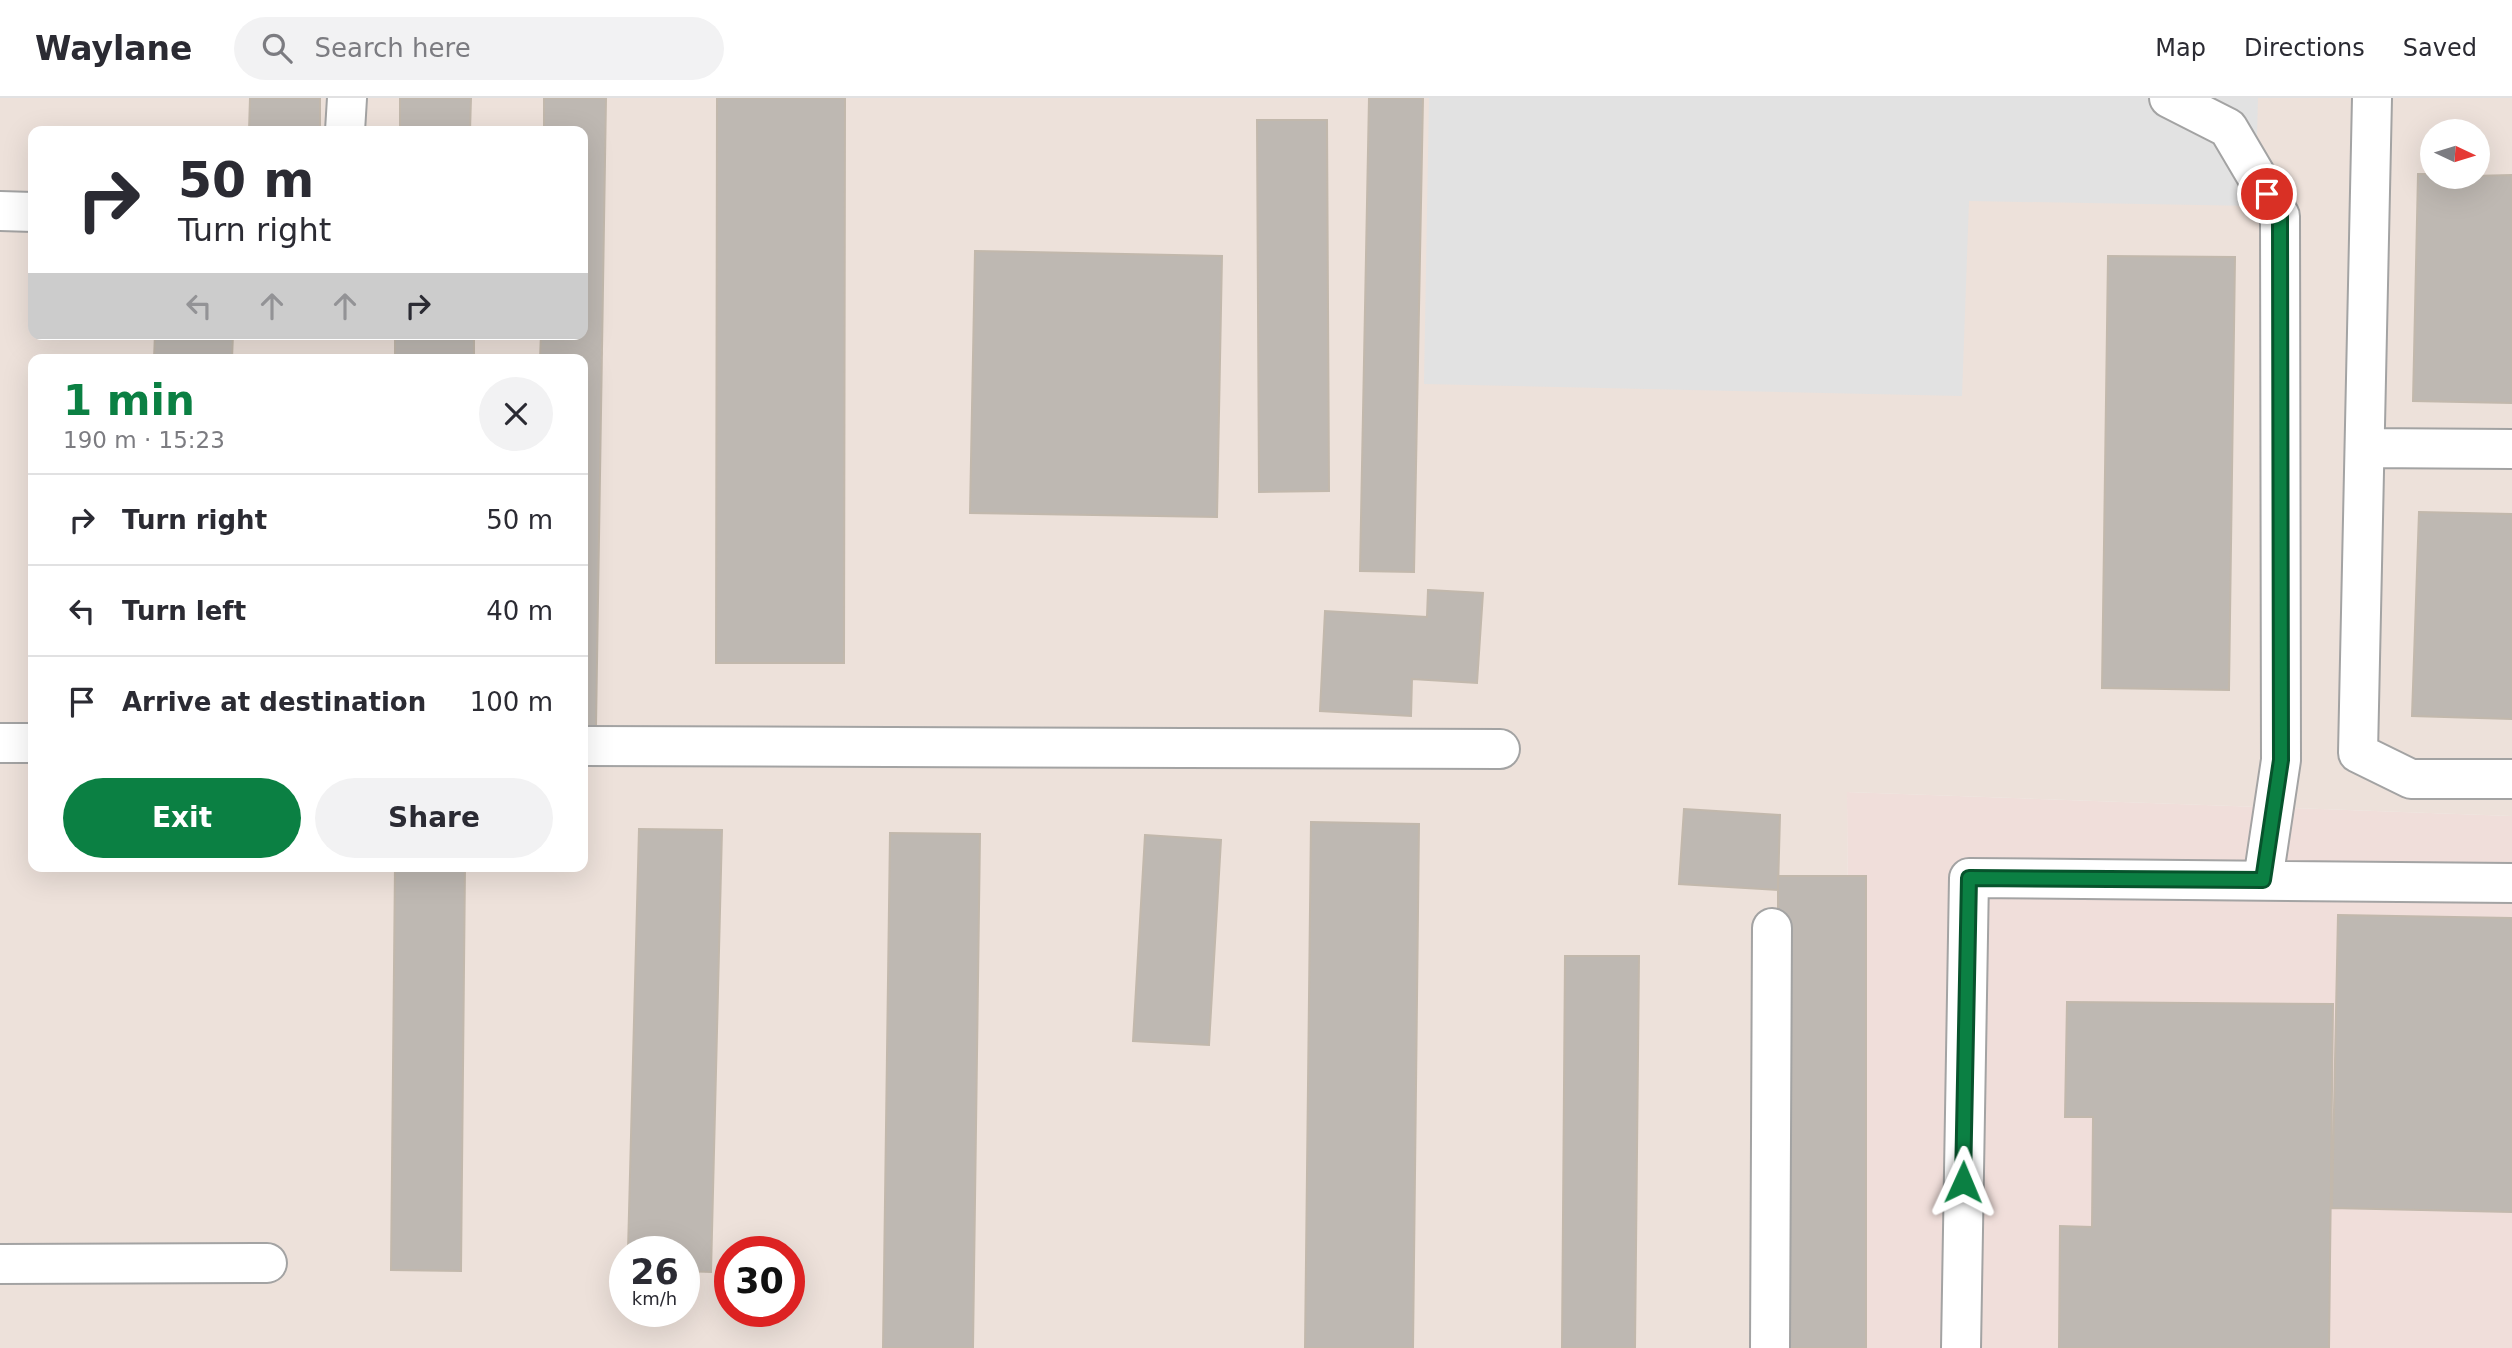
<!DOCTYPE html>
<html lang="en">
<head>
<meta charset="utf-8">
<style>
  :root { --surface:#fff; --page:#f2f2f3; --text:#2b2b33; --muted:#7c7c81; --line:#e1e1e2; --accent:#0b8043 }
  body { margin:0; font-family:"DejaVu Sans",sans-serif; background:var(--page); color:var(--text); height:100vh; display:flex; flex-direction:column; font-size:26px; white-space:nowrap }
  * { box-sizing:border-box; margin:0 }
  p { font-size:23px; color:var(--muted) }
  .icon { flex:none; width:38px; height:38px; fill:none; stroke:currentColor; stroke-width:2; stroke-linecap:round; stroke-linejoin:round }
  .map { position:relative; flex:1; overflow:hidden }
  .drawer { position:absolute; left:28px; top:256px; width:560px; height:518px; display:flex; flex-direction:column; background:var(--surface); border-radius:14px; box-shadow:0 7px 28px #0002 }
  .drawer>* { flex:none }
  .guide { position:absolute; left:28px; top:28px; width:560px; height:214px; border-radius:14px; box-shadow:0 7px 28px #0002; background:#fff; color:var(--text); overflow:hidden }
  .needle { width:46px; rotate:94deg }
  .fabs { position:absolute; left:2420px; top:21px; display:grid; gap:14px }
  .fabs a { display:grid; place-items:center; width:70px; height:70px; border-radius:50%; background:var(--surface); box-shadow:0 7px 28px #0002; font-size:35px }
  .speed { position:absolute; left:609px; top:1138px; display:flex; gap:14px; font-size:35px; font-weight:700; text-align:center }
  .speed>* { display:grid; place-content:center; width:91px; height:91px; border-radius:50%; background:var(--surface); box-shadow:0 7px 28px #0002; line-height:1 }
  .speed small { font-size:18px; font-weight:400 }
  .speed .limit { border:10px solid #d22; background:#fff; color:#111 }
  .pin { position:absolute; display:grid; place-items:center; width:60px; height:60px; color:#fff; margin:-30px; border:4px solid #fff; border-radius:50%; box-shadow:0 2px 7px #0007 }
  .me { position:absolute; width:77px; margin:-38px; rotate:1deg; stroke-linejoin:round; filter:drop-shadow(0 0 5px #0008) }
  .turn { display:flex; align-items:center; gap:24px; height:147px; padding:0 35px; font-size:32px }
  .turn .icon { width:91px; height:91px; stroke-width:2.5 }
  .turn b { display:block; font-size:49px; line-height:60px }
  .lanes { display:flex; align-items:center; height:66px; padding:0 35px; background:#0003; justify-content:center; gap:35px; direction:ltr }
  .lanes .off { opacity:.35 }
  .round { display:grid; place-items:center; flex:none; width:74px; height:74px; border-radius:37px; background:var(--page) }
  .summary { display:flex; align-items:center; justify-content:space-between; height:119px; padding:0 35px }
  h1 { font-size:42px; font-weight:700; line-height:52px; color:var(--accent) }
  .primary-button { display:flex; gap:14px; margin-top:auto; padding:14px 35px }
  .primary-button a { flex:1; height:80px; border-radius:42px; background:var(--accent); color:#fff; font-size:28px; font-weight:700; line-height:80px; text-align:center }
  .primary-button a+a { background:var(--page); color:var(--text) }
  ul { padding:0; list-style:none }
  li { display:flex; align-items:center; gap:21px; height:91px; padding:0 35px; border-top:2px solid var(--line) }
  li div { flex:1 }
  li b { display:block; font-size:26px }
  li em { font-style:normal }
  header { display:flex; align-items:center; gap:42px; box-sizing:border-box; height:98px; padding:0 35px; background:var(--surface); border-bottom:2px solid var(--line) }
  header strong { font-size:33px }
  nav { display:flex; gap:38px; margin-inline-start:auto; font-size:24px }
  .search { width:490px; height:63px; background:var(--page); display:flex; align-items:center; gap:18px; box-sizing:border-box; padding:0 24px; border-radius:38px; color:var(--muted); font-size:26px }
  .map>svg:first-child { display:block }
</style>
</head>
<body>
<header>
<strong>Waylane</strong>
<div class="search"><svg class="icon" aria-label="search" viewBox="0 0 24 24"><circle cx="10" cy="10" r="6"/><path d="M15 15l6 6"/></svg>Search here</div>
<nav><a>Map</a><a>Directions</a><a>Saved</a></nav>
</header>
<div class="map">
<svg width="2512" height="1250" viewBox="0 0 2512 1250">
  <rect width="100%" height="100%" fill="#f1efe9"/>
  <path fill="#f0deda" d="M1847 694 2512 718V1250H1850Z"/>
  <path fill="#ede1da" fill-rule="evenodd" d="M0 0H2512V718L1847 694 1850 1250H0ZM33 33H583V236H33ZM2432 33H2478V79H2432ZM33 261H583V768H33ZM625 1153H684V1213H625ZM730 1153H789V1213H730Z"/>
  <path fill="#e2e2e2" d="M1429 0H2258L2255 108 1969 103 1962 298 1424 286Z"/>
  <path fill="#beb8b2" stroke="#c2b8ac" stroke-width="2" d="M250 0H320V33H249Z
    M400 0H471L470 33H400Z
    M544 0H606L596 628H583V261H540L541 236H583V33H544Z
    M717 0H845L844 565H716Z
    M1369 0H1423L1414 474 1360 473Z
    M1257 22H1327L1329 393 1259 394Z
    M2418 76H2432V79L2512 77V305L2413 303Z
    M975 153 1222 158 1217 419 970 415Z
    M2108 158 2235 159 2229 592 2102 590Z
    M155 236H233L232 261H154Z
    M395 236H474V261H395Z
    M2419 414 2512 416V621L2412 618Z
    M1428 492 1483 495 1477 585 1412 581 1411 618 1320 613 1325 513 1427 519Z
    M1684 711 1780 717 1778 792 1679 786Z
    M1311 724 1419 726 1413 1250H1305Z
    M639 731 722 732 711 1174 684 1173V1153H628Z
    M890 735 980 736 973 1250H883Z
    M1145 737 1221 742 1209 947 1133 943Z
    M395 768H465L461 1173 391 1172Z
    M1778 778H1866V1250H1778Z
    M2338 817 2512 820V1114L2332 1110Z
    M1565 858H1639L1635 1250H1562Z
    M2067 904 2333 906 2329 1250H2059L2060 1128 2092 1129 2093 1019H2065Z"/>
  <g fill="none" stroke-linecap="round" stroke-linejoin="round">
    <g stroke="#a3a3a3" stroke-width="42">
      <path id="minor" d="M2169 0 2228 30 2280 118 2281 662 2263 782
        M2372 0 2358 655 2411 681H2512
        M345 33 347 0
        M0 113 33 114
        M2365 350 2512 351
        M0 645H33
        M583 648 1500 651
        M0 1166 267 1165
        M1770 1250 1772 830
        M1961 1250 1969 780 2512 785"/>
    </g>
    <use href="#minor" stroke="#fff" stroke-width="38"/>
  </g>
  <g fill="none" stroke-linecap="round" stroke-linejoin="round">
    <g stroke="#07532c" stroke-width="18">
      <path id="route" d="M1963 1084 1969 780 2263 782 2281 662 2280 118 2267 96"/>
    </g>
    <use href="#route" stroke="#0b8043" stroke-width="12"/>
  </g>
</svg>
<div class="fabs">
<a><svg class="needle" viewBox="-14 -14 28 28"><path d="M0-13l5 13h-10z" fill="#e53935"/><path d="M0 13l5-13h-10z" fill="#7c7c81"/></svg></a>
</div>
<div class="speed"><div>26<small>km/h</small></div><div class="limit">30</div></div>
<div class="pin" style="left:2267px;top:96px;background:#d93025"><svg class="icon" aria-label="arrive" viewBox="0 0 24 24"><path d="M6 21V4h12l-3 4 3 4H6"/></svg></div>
<svg class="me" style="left:1963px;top:1084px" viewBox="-20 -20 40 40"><path d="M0-17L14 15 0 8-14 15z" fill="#0b8043" stroke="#fff" stroke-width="4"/></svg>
<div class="guide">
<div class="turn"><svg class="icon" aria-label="right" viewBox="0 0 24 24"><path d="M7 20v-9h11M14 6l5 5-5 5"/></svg><div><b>50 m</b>Turn right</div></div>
<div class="lanes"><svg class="icon off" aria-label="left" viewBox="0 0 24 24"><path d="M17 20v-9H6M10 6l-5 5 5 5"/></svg><svg class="icon off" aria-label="ahead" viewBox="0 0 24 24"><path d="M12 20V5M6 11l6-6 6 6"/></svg><svg class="icon off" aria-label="ahead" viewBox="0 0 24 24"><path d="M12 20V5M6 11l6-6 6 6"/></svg><svg class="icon" aria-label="right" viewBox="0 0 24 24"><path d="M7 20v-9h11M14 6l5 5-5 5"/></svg></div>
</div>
<section class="drawer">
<div class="summary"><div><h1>1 min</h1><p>190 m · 15:23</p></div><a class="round"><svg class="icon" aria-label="close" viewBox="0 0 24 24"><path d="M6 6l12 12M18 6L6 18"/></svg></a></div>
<ul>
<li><svg class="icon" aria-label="right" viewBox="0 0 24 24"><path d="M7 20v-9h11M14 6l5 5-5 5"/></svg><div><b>Turn right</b></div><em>50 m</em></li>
<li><svg class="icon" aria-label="left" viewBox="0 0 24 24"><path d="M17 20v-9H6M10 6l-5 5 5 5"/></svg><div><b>Turn left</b></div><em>40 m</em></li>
<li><svg class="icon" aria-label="arrive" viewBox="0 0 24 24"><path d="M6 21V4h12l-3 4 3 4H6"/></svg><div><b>Arrive at destination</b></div><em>100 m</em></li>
</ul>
<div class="primary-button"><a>Exit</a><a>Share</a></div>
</section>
</div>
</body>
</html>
